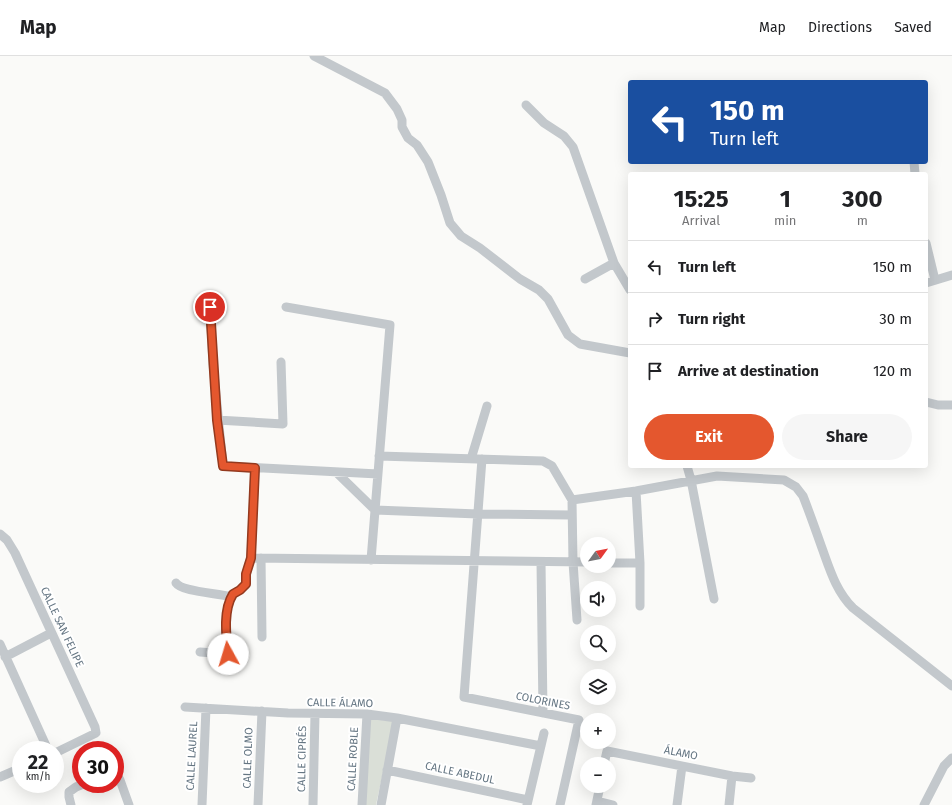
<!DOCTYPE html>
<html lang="en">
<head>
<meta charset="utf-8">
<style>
  :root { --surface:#fff; --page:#f6f6f6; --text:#202124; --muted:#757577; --line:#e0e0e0; --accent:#e4572e }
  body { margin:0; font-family:"Fira Sans",sans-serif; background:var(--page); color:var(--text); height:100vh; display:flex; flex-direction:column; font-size:15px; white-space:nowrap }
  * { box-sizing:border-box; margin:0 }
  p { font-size:13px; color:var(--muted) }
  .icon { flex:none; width:22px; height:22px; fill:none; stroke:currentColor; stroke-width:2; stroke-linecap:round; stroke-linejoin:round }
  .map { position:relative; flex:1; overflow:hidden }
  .side { position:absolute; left:628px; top:116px; width:300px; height:296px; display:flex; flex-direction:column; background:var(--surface); border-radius:4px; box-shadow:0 4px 16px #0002 }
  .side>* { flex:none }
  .guide { position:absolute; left:628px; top:24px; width:300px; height:84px; border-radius:4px; box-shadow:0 4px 16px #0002; background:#1a4fa0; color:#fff; overflow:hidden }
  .needle { width:26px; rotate:57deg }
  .fabs { position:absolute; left:580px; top:481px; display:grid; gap:8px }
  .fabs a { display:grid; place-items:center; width:36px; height:36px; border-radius:50%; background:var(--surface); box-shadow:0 4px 16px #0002; font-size:20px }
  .speed { position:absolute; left:12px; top:685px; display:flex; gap:8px; font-size:20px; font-weight:700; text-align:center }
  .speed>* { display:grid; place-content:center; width:52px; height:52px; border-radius:50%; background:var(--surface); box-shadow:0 4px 16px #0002; line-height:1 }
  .speed small { font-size:10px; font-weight:400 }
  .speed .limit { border:6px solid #d22; background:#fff; color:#111 }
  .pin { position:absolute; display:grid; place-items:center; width:34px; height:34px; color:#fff; margin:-17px; border:2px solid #fff; border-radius:50%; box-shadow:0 1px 4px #0007 }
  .me { position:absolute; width:44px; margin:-22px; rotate:354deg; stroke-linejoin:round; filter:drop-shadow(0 0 3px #0008) }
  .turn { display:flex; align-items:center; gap:14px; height:84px; padding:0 16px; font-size:18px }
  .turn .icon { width:52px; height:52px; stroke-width:2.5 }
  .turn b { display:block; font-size:28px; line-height:34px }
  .eta { display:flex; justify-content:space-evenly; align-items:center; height:68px; text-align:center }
  .eta b { font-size:24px; font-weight:700; line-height:28px }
  .action { display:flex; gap:8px; margin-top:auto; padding:8px 16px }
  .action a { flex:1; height:46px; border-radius:24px; background:var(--accent); color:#fff; font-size:16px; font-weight:700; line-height:46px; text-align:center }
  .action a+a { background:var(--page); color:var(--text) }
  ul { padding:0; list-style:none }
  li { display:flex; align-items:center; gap:12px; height:52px; padding:0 16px; border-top:1px solid var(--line) }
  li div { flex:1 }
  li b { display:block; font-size:15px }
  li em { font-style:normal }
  header { display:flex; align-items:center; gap:24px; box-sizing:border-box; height:56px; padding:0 20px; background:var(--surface); border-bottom:1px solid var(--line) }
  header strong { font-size:19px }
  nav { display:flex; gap:22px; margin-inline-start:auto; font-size:14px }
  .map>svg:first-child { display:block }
</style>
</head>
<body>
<header>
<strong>Map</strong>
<nav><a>Map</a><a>Directions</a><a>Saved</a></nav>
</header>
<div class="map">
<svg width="952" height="749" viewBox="0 0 952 749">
  <rect width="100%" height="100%" fill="#fafaf8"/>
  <path fill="#dadfd7" d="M369 663 394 665 376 749H365Z"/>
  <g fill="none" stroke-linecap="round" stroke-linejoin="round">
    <path stroke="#c3c8cc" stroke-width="9" d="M314 0 385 37 397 53 402 64V71L408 82 417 89 428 106 441 139 450 167 461 180 480 192 520 223 539 234 548 243 568 279 580 288 630 297
      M526 49 544 67 564 80 573 91 614 207 630 234
      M914 106 915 118
      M926 187 935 224
      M585 223 614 207
      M926 227 952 219
      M210 251 213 308 223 410 378 418
      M286 251 390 269 371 504
      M926 346 938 349H952
      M217 364 283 368 281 306
      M379 400 543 405 552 410 572 444 573 506 577 564
      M471 403 487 350
      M482 403 464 641 579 664 560 749
      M687 410 691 424 714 543
      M336 416 375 454 478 458 571 459
      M636 435 640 507V550
      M572 444 636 435 717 420 784 424 796 431 803 440C810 458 816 475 822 492 830 514 836 535 853 552L952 630
      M0 478 7 484 15 497 95 671 96 677 55 697
      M251 502 587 506
      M261 502 262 581
      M541 506 543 657
      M609 507H640
      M176 527C182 536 218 537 231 541
      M0 588 48 694
      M200 596 228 598
      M5 601 51 577
      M229 605C226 585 222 556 233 538L240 534 246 528V518L251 502 255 412
      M185 651 288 657 367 658 397 662 541 690
      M604 708 607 695 732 720 751 722
      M387 714 528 744
      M115 716 120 724 129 749
      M0 721 21 712
      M597 745 613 749
      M71 749 69 741V736L76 731 83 728
      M202 749 206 652
      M258 749 262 655
      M313 749 315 658
      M362 749 367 658
      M381 749 397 662
      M527 749 544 677
      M596 749 600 730
      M677 749 682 710
      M729 749 732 720
      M924 749 944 710 952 702"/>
  </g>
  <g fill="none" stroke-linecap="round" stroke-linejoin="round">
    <g stroke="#94391e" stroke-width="10">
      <path id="route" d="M210 251 217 364 223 410 255 412 251 502 246 518V528L240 534 233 538C223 554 226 579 228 598"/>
    </g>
    <use href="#route" stroke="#e4572e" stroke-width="7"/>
  </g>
  <g text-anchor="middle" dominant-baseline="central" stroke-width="4" stroke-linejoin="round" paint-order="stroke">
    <g font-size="11" fill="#657683" stroke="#fff">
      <text transform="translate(62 571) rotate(65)">CALLE SAN FELIPE</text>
      <text transform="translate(543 645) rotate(11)">COLORINES</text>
      <text transform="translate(340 647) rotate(1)">CALLE ÁLAMO</text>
      <text transform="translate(681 697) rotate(11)">ÁLAMO</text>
      <text transform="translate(192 700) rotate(-87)">CALLE LAUREL</text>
      <text transform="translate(248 702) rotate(-88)">CALLE OLMO</text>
      <text transform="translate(302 703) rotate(-89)">CALLE CIPRÉS</text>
      <text transform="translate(353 703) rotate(-87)">CALLE ROBLE</text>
      <text transform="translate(460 717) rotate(12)">CALLE ABEDUL</text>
    </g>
  </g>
</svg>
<div class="fabs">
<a><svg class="needle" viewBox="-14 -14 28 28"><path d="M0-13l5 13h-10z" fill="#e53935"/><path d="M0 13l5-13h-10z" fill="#757577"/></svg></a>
<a><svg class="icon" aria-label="sound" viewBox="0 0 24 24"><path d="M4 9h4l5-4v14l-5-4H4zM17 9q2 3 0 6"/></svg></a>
<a><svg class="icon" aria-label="search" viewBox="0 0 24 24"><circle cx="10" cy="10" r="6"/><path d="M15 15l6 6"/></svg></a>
<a><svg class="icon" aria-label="layers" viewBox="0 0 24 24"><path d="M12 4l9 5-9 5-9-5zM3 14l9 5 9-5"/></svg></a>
<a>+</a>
<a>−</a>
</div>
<div class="speed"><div>22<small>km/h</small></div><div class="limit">30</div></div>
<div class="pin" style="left:210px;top:251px;background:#d93025"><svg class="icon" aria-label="arrive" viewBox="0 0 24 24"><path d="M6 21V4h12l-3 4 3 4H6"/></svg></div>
<svg class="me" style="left:228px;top:598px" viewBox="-20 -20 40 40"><circle r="19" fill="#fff"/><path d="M0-13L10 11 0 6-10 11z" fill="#e4572e"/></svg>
<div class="guide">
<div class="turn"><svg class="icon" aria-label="left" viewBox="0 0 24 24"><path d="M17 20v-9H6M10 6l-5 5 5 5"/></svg><div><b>150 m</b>Turn left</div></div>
</div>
<section class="side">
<div class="eta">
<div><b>15:25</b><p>Arrival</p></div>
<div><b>1</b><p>min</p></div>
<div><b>300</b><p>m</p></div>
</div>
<ul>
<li><svg class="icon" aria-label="left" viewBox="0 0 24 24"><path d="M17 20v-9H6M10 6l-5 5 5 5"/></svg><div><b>Turn left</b></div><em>150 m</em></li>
<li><svg class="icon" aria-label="right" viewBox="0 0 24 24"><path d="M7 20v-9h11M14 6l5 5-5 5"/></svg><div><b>Turn right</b></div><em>30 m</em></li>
<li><svg class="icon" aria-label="arrive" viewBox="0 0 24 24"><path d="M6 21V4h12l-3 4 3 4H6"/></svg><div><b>Arrive at destination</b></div><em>120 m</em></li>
</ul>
<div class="action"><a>Exit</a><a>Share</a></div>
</section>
</div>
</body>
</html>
